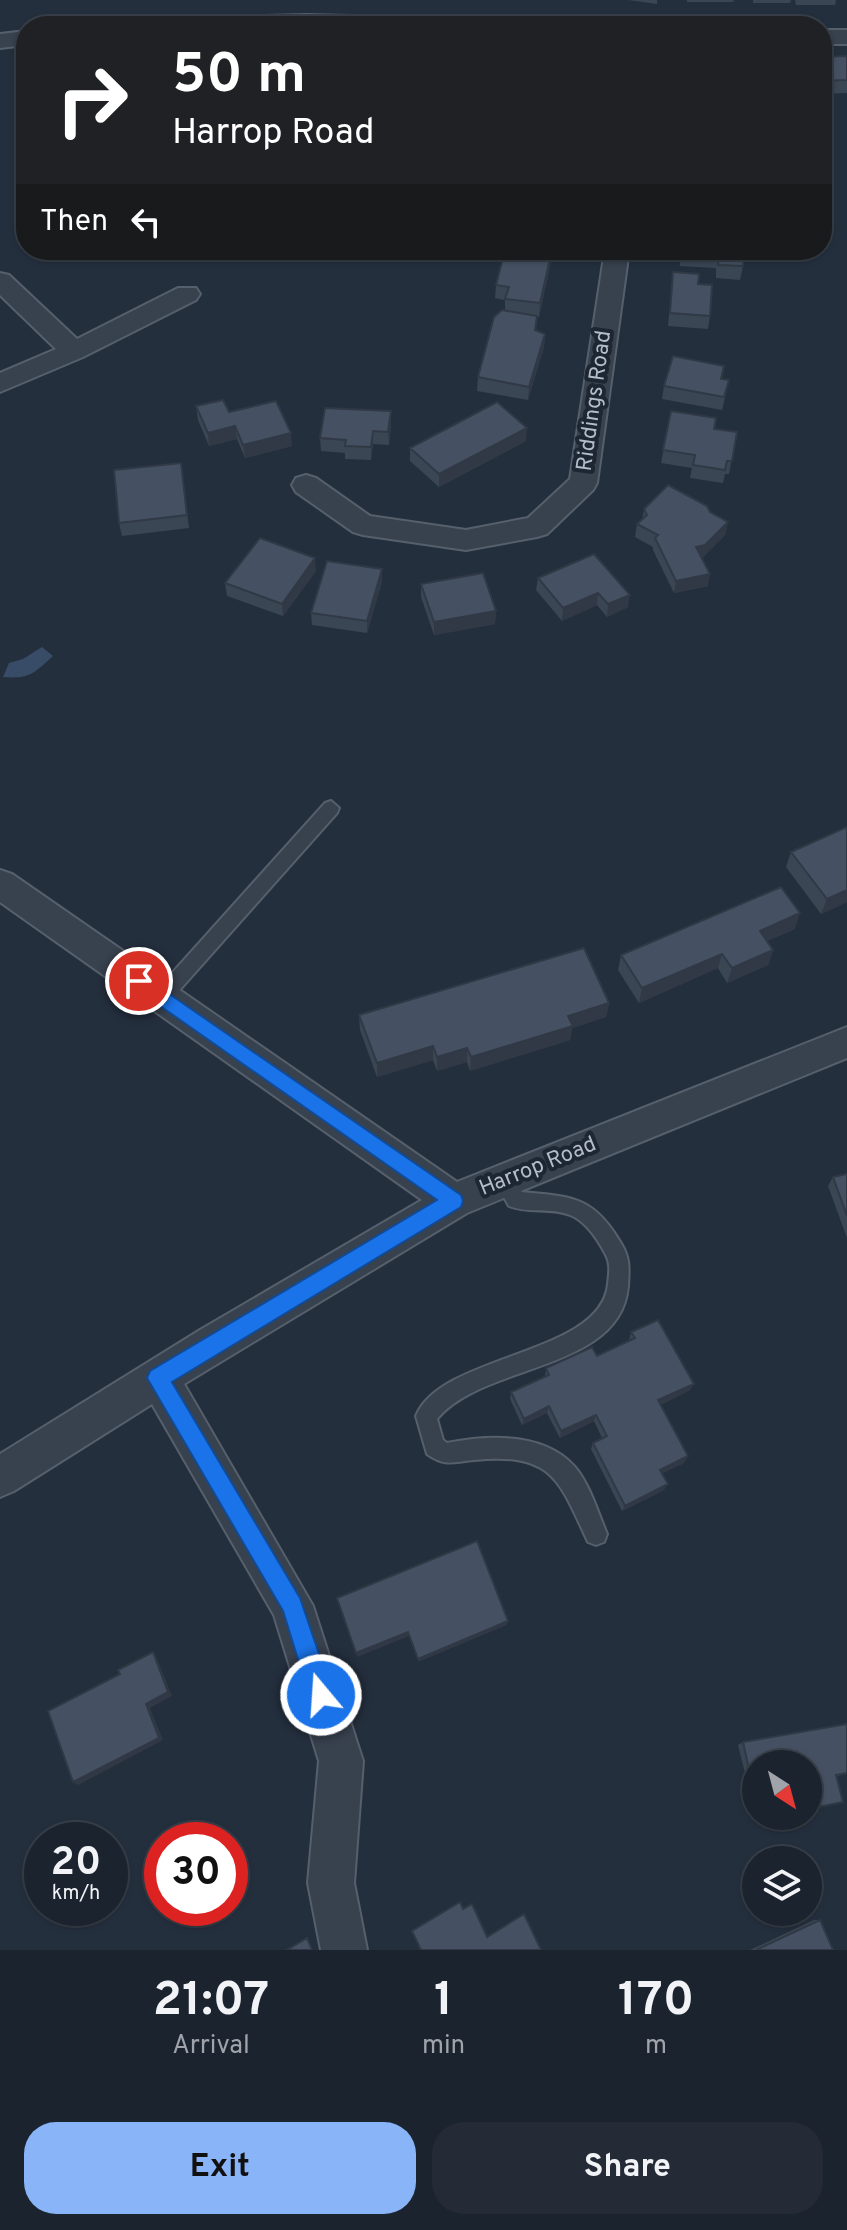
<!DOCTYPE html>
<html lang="en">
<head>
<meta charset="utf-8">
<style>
  :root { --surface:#1b232e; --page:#242b36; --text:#f1f3f6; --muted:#a0a4aa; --line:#39404a; --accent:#8ab4f8 }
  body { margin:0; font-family:Overpass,sans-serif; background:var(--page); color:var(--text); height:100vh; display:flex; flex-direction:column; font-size:30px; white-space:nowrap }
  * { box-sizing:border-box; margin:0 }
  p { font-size:26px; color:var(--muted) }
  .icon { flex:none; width:44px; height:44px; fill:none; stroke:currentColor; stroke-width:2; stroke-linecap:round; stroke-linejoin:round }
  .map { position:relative; height:1950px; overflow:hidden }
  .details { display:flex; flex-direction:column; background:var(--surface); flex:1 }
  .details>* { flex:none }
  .guide { position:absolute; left:16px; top:16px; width:816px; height:244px; border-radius:32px; box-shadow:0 2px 6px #0004,0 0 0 2px var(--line); background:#202124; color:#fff; overflow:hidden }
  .needle { width:52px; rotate:144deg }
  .tools { position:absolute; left:742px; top:1750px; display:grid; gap:16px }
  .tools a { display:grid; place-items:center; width:80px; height:80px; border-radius:50%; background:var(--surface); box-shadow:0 2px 6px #0004,0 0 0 2px var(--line); font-size:40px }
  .speed { position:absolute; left:24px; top:1822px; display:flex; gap:16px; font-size:40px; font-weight:700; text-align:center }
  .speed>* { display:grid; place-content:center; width:104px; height:104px; border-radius:50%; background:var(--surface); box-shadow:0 2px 6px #0004,0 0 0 2px var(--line); line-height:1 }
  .speed small { font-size:20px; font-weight:400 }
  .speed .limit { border:12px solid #d22; background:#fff; color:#111 }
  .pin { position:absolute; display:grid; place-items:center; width:68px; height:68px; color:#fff; margin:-34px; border:4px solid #fff; border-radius:50%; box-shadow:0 2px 8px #0007 }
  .me { position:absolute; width:88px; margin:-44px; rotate:342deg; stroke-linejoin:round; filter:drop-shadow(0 0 6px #0008) }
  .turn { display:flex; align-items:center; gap:28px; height:168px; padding:0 24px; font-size:36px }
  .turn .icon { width:104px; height:104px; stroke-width:2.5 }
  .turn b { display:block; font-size:56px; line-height:68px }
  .then { display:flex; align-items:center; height:76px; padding:0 24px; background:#0003; gap:16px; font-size:30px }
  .eta { display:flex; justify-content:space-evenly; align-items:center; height:136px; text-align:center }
  .eta b { font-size:48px; font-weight:700; line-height:56px }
  .button { display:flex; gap:16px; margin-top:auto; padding:16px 24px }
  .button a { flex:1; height:92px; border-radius:32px; background:var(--accent); color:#111; font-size:32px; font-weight:700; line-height:92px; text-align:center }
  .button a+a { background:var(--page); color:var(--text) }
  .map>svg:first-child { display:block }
</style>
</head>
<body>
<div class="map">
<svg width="847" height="1950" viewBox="0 0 847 1950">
  <rect width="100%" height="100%" fill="#242f3e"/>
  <path fill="#394c67" d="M42 647 53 656C33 674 30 679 3 677L9 663 23 659Z"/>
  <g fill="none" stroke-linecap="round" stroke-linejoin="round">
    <g stroke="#565f6c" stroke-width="4">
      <path id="service" d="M331 801 339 808 337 813 168 1003 162 1005 156 1003 153 997 156 991 325 803Z
        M504 1171 511 1174 522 1192C573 1197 594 1196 622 1245 630 1259 629 1269 628 1286 621 1372 482 1363 437 1419L443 1440 447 1443C489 1435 544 1432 575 1467 590 1485 598 1513 607 1534L604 1542 596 1545 588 1542C559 1480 553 1452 474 1460 452 1462 446 1467 427 1454L416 1416C442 1353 601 1356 608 1284 609 1274 611 1264 606 1255 598 1240 586 1221 570 1215 551 1207 528 1214 509 1206L494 1180 497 1174Z"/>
    </g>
    <g stroke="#565f6c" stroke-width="4">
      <path id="minor" d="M306 15 492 19 503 26H139L150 19Z
        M822 30H847V44H822Z
        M26 31V45L0 48V34Z
        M605 250H629L597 483 593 490 547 534 537 537 466 550 363 535 353 532 296 492 292 485 296 478 306 475 316 478 370 516 466 530 528 518 570 479Z
        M0 273 9 275 77 339 178 288H196L200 294 196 300 83 357 0 392V373L56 349 0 295Z
        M0 870 12 874 457 1182 847 1027V1058L467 1213 184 1384 313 1606 363 1761 354 1883 367 1950H321L308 1883 319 1761 274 1615 152 1404 14 1491 0 1497V1454L200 1330 422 1200 0 902Z"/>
    </g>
    <use href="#service" fill="#38414e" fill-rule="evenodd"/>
    <use href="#minor" fill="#38414e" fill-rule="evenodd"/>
  </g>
  <path fill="#3b4654" d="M628 0H657V4Z
    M687 0H734L733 2H687Z
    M753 0H791L790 3H753Z
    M795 0H836L835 5H796Z
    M847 56V93L822 94V57Z
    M552 250 551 262 539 317 537 316 536 330 545 334 544 347 528 400 477 391 478 377 505 311V300L495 298 496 285Z
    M680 250H743V266L740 280 716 278V268L680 266Z
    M673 272 698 284 710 316 708 329 668 326Z
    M722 379 726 394 722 410 662 399 664 386Z
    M196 406 229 412 292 446 245 458 237 439 209 446 198 420Z
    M671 411 714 429 737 432 729 474H725L723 483 690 478 692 468 661 463Z
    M391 424 389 445 373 444 371 460 345 459V453L321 451 320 438Z
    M526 441 439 487 410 461V448Z
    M181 463 189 528 122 536 119 523Z
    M644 509 728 522 725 535 702 558 708 586 674 593 653 550V547L635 537 637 524 642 520Z
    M594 554 628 607 607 617 597 605 562 621 536 590 538 578Z
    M316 571 283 616 227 596 225 583Z
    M382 582 367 633 312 625 311 613Z
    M421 584 496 611 495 624 434 635 421 597Z
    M847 827V902L821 914 786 867 791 852Z
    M795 929 767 941 773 950 768 965 727 983 718 968 639 1003 618 970 621 955Z
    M609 1003 606 1017 572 1028 570 1040 470 1071 467 1062 437 1071 433 1060 377 1077 360 1030 359 1015Z
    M847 1174V1238L828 1186 833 1177Z
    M631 1332 690 1390 660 1405 684 1463 662 1473 664 1490 622 1511 591 1449 593 1443 602 1438 594 1421 560 1438 547 1413 522 1425 510 1399 511 1392 545 1377 546 1368 597 1356 629 1340Z
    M847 1724V1774L837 1776 843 1802 808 1810V1764H756V1784L748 1785 738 1745 743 1742Z
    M814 1920H820L833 1950H750Z"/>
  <path fill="#303945" d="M830 131 827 144 822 154 823 144Z
    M552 250 551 262 539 317 540 303Z
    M545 334 544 347 528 400 529 387Z
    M391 411V424L389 445 388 432Z
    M235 426 237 439 209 446 208 433Z
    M527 428 526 441 439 487V474Z
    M373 431V444L371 460V447Z
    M291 433 292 446 245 458 243 445Z
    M728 522 725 535 702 558 696 547Z
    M315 558 316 571 283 616 282 604Z
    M382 569V582L367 633V621Z
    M710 574 708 586 674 593 676 581Z
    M598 593 597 605 562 621 563 608Z
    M630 595 628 607 607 617 608 604Z
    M496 611 495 624 434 635V622Z
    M847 890V902L821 914 827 899Z
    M800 913 795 929 755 946 760 931Z
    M773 950 768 965 727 983 732 968Z
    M722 954 718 968 639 1003 642 988Z
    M609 1003 606 1017 572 1028 570 1040 470 1071 471 1057 568 1016Z
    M433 1046V1060L377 1077V1063Z
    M467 1048V1062L437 1071V1057Z
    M694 1384 690 1390 655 1407 658 1400Z
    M549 1406 547 1413 522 1425 524 1419Z
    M596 1415 594 1421 560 1438 561 1431Z
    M688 1456 684 1463 657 1476 660 1470Z
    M668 1484 664 1490 622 1511 625 1506Z
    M508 1621 507 1625 418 1662V1659Z
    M408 1632 409 1636 357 1657 356 1653Z
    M153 1652 156 1656 172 1696 150 1708 163 1740 78 1785 73 1782 146 1704Z"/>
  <path fill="#455162" stroke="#303945" stroke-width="2" d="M847 56V80L822 81V57Z
    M822 129 830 131 823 144 822 143Z
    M505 250H552L540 303 505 299 509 287 496 285Z
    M682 250H743V266L718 265 719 255 682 252Z
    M673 272 699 274 698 284 712 285 710 316 670 313Z
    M502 310 537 316 535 330 545 334 529 387 478 377 494 317Z
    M673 356 724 366 721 379 729 380 724 397 664 386Z
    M223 400 229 412 276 401 291 433 243 445 235 426 208 433 196 406Z
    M497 402 527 428 439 474 410 448Z
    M325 408 391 411 388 432 373 431 371 447 345 446 346 440 320 438Z
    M671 411 716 418 714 429 737 432 732 461H727L725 470 693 465 695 455 663 450Z
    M181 463 187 515 119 523 114 470Z
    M668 485 707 506 710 512 728 522 705 545 696 547 710 574 676 581 655 538 658 535 637 524 647 515 644 509Z
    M260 538 315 558 282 604 225 583Z
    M594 554 630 595 608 604 598 593 563 608 538 578Z
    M327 561 382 569 367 621 311 613Z
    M483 573 496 611 434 622 421 584Z
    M847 827V890L827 899 791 852Z
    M781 887 800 913 760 931 773 950 732 968 722 954 642 988 621 955Z
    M584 948 609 1003 568 1016 573 1026 471 1057 467 1048 437 1057 433 1046 377 1063 359 1015Z
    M847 1174V1216L833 1177Z
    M658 1320 694 1384 658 1400 688 1456 660 1470 668 1484 625 1506 593 1443 607 1436 596 1415 561 1431 549 1406 524 1419 511 1392 549 1375 546 1368 592 1347 597 1356 635 1338 631 1332Z
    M477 1541 508 1621 418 1659 408 1632 356 1653 337 1598Z
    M153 1652 168 1692 146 1704 159 1738 73 1782 48 1711 120 1674 118 1670Z
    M847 1724V1773L836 1775 843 1802 808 1809V1764H756V1782L752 1783 743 1742Z
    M460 1902 463 1909 472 1904 487 1937 524 1914 541 1950H421L412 1931Z
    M820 1920 833 1950H756Z
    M307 1938 312 1950H287Z"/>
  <path fill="#1a73e8" stroke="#114b97" stroke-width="2" d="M139 973 461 1195 463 1201 461 1207 172 1382 300 1598 333 1695 329 1703 321 1707 313 1703 309 1695 283 1611 147 1378 150 1371 437 1200 133 987 130 981 133 975Z"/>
  <g text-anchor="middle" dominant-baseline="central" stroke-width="8" stroke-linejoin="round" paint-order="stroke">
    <g font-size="22" fill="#b4bcc9" stroke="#1d2633">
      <text transform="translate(595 401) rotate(-82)">Riddings Road</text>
      <text transform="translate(538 1167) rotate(-22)">Harrop Road</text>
    </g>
  </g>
</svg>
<div class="tools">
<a><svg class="needle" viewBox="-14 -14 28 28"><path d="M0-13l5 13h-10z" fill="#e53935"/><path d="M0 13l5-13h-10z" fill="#a0a4aa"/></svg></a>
<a><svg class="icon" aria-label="layers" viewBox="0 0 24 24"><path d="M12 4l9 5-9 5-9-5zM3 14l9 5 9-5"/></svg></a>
</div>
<div class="speed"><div>20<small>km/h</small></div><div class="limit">30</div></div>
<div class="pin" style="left:139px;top:981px;background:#d93025"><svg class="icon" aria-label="arrive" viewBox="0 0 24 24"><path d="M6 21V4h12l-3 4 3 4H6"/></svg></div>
<svg class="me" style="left:321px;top:1695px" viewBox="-20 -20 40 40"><circle r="17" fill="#1a73e8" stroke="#fff" stroke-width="3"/><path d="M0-11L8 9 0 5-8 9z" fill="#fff"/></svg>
<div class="guide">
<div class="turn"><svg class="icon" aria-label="right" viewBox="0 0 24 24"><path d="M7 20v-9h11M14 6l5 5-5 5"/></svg><div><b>50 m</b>Harrop Road</div></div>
<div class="then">Then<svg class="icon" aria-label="left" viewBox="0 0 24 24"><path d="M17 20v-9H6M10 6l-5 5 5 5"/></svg></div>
</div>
</div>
<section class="details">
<div class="eta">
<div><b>21:07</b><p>Arrival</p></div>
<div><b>1</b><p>min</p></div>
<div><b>170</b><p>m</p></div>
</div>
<div class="button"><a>Exit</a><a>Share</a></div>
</section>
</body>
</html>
